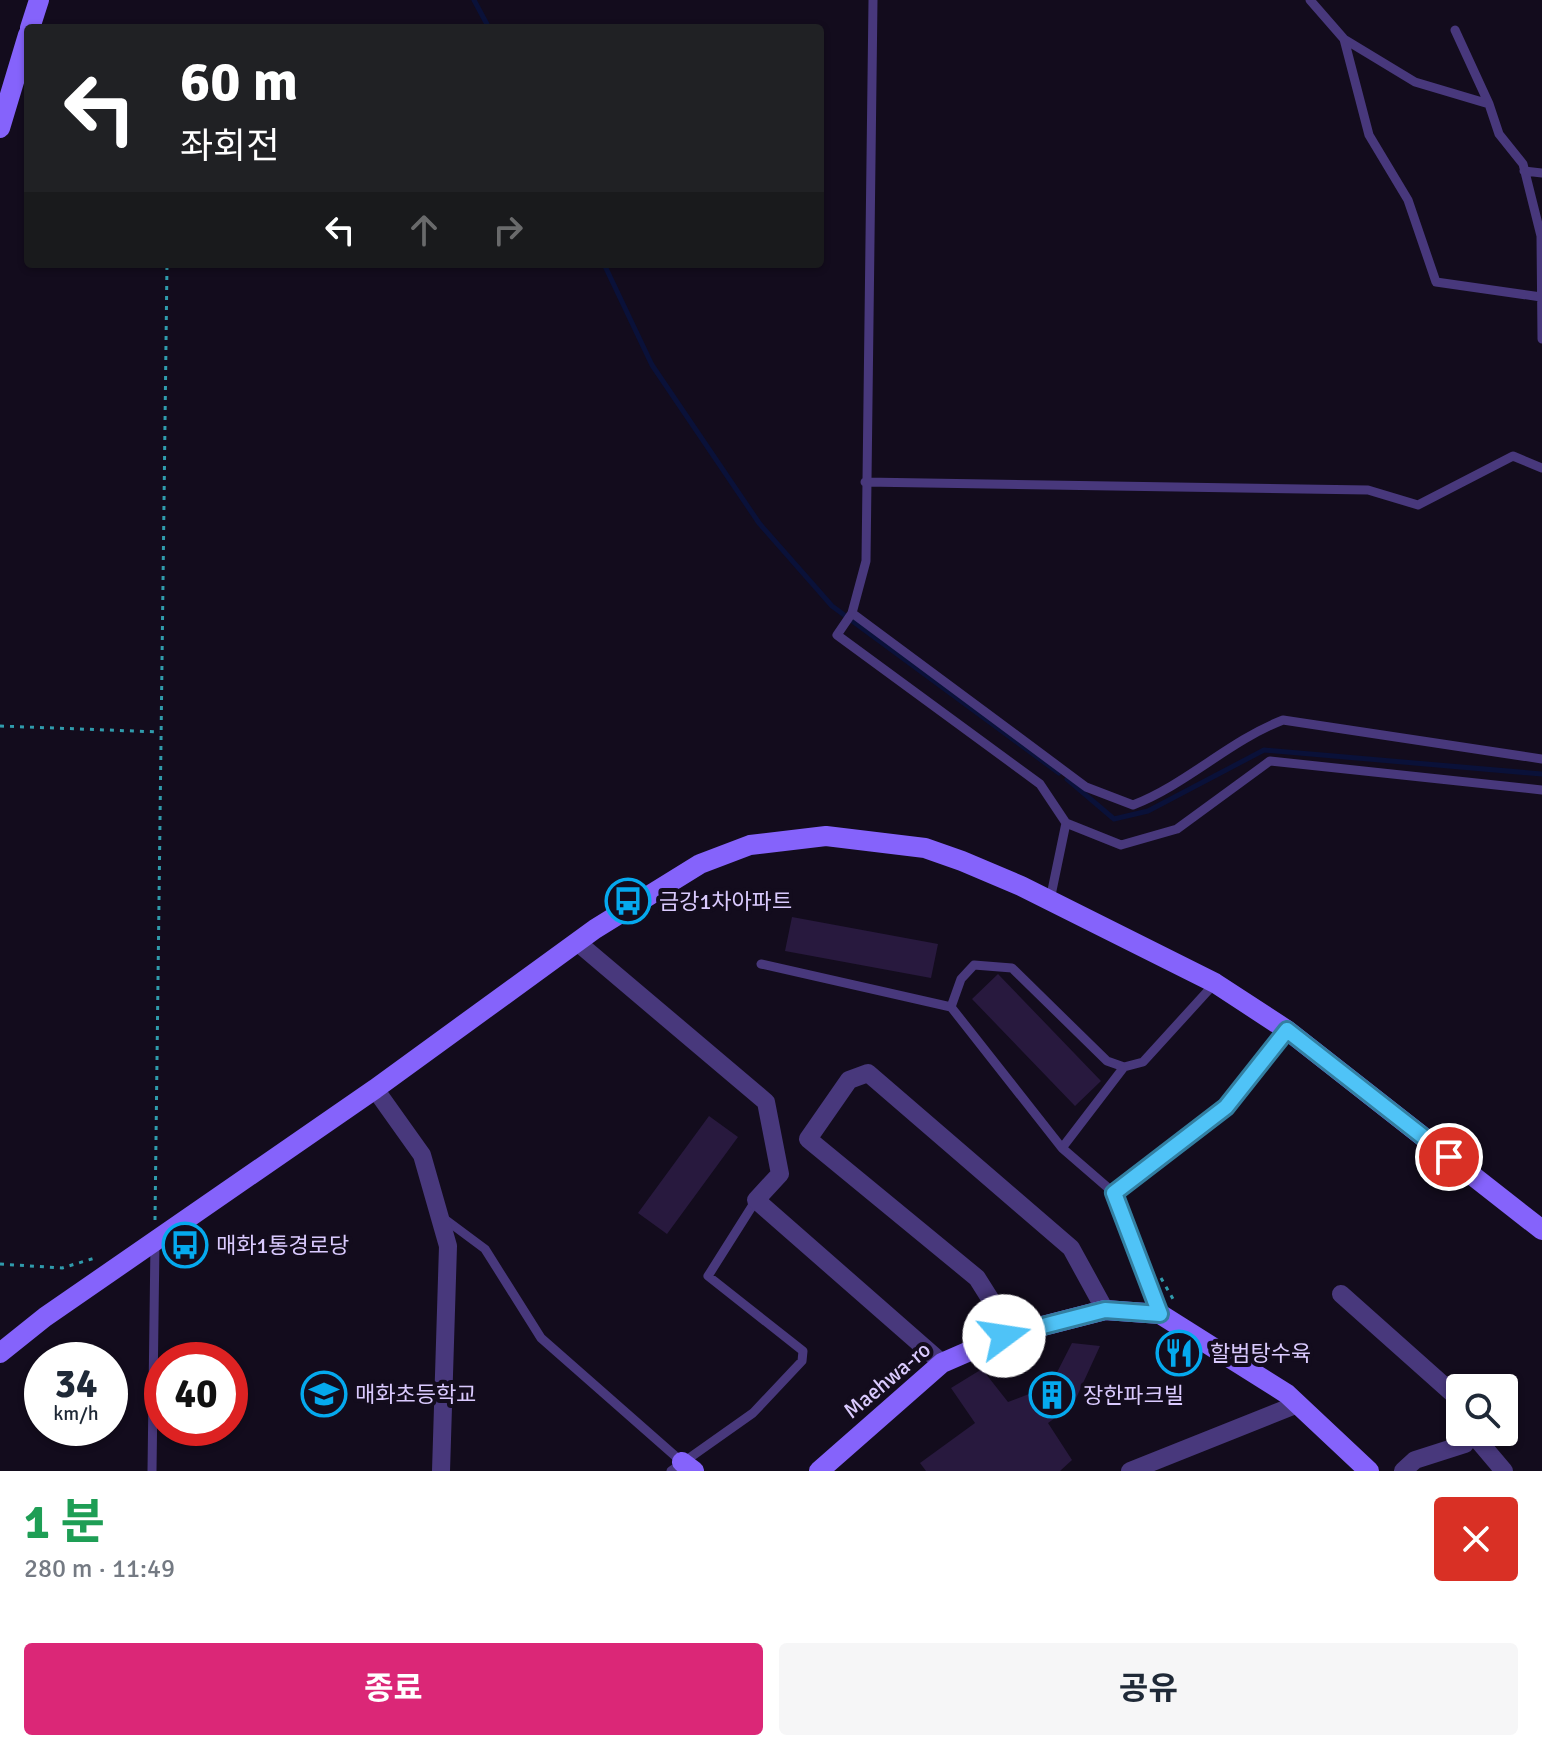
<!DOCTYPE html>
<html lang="ko">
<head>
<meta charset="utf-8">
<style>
  :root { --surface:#fff; --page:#f6f6f7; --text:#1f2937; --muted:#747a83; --accent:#db2777 }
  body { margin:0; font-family:Signika,"Noto Sans KR",sans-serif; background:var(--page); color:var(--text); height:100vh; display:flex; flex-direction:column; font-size:30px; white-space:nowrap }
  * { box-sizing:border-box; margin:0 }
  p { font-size:26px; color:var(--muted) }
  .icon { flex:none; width:44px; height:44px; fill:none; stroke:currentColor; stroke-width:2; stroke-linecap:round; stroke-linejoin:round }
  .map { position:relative; height:1471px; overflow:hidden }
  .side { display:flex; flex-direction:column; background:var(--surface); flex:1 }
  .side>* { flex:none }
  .guide { position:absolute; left:24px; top:24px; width:800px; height:244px; border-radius:8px; box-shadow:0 2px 6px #0004; background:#202124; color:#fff; overflow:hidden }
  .controls { position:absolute; left:1446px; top:1374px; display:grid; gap:16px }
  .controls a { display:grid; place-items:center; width:72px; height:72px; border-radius:8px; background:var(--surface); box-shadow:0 2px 6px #0004; font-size:40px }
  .speed { position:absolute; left:24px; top:1342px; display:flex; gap:16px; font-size:40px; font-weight:700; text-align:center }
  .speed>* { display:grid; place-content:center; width:104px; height:104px; border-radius:50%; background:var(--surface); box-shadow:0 2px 6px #0004; line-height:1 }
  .speed small { font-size:20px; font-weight:400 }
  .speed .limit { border:12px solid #d22; background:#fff; color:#111 }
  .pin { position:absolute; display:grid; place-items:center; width:68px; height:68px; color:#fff; margin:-34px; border:4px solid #fff; border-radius:50%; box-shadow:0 2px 8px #0007 }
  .me { position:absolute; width:88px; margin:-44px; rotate:76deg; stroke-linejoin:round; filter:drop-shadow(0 0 6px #0008) }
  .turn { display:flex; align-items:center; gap:28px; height:168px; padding:0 24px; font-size:36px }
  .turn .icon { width:104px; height:104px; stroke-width:2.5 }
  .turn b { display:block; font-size:56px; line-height:68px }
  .lanes { display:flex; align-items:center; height:76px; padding:0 24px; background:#0003; justify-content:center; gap:40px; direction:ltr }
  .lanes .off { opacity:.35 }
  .round { display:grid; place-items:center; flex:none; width:84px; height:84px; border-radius:8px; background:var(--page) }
  .headline { display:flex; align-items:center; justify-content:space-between; height:136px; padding:0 24px }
  h1 { font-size:48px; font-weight:700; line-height:60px; color:#1e9e55 }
  .action { display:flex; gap:16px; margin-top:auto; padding:16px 24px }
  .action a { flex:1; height:92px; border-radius:8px; background:var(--accent); color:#fff; font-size:32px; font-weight:700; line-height:92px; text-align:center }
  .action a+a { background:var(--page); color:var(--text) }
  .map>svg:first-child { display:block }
</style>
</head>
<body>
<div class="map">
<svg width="1542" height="1471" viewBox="0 0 1542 1471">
  <rect width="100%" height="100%" fill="#130c1d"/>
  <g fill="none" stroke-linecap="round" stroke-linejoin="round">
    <path stroke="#0a1139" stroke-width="5" d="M474 0 489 28
      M604 264 652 365 759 523 832 606 1059 773
      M1067 779 1114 819 1148 811 1264 750 1542 774"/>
  </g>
  <path fill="#28193e" d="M792 917 938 944 931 978 785 951Z
    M998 974 1101 1081 1075 1106 972 999Z
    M709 1116 738 1137 667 1234 638 1213Z
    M1072 1343 1100 1346 1073 1405 1048 1423 1072 1460 1060 1471H926L920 1463 975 1423 951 1388 982 1369 1008 1402 1050 1386Z"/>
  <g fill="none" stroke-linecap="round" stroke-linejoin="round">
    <path stroke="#309bac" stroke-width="3" stroke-dasharray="4 6" stroke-linecap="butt" d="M0 726 160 732
      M155 1220 167 264
      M0 1264 62 1268 95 1258
      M1161 1278 1173 1299"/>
    <path stroke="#48387c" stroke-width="9" d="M873 0 866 561 852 613 837 635 1040 784 1066 823 1121 845 1177 829 1270 761 1542 790
      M1310 0 1344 39
      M1455 30 1489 104 1499 134 1523 164 1541 236 1542 339
      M1489 104 1415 82 1344 39 1369 135 1408 200 1436 282 1541 297
      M1524 171 1542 173
      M865 482 1368 490 1418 505 1513 456 1542 468
      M852 613 1086 787 1133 805C1187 784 1229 741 1283 720L1542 759
      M1050 900 1066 823
      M761 964 951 1007 1062 1148 1114 1193 1160 1314
      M951 1007 961 979 974 965 1012 968 1107 1061 1124 1067 1143 1062 1215 983
      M1062 1148 1124 1067
      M1114 1193 1226 1107 1287 1030
      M442 1217 485 1249 541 1338 682 1462
      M152 1471 155 1242
      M671 1471 753 1413 802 1361 803 1351 708 1276 756 1200"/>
    <path stroke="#48387c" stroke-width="18" d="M577 942 766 1102 780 1174 756 1200 942 1363
      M375 1089 422 1155 448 1246 441 1471
      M1341 1294 1460 1400
      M1004 1336 994 1305 977 1278 808 1139 849 1080 868 1073 1071 1248 1105 1310
      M1471 1432 1504 1471
      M1130 1471 1298 1404
      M1403 1471 1415 1460 1465 1444 1471 1432"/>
    <path stroke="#8563fb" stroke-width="20" d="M30 28 39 0
      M0 128 28 35
      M0 1353 45 1317 375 1089 595 929 700 864 750 845 826 836 925 848 962 861 1021 886 1215 983 1287 1030 1542 1230
      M682 1462 694 1471
      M819 1471 942 1363 1004 1336 1105 1310 1160 1314 1287 1394 1369 1471"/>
  </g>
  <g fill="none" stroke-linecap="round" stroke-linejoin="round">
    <g stroke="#337fa1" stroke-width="20">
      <path id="route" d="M1004 1336 1105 1310 1160 1314 1114 1193 1226 1107 1287 1030 1449 1157"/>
    </g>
    <use href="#route" stroke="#4fc3f7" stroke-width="14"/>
  </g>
  <defs>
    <g id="bus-ring" transform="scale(2.3)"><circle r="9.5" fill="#130c1d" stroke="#05a9ee" stroke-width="1.5"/><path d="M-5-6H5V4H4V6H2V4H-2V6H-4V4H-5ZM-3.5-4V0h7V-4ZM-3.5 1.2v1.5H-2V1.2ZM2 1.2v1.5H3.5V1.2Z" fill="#05a9ee"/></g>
    <g id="restaurant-ring" transform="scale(2.3)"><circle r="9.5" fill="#130c1d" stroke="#05a9ee" stroke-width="1.5"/><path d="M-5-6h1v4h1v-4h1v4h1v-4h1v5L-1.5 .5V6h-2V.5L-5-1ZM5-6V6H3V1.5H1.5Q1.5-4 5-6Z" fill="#05a9ee"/></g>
    <g id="school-ring" transform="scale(2.3)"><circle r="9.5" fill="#130c1d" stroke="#05a9ee" stroke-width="1.5"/><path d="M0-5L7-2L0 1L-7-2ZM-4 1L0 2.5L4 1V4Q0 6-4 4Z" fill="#05a9ee"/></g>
    <g id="building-ring" transform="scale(2.3)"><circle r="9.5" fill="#130c1d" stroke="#05a9ee" stroke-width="1.5"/><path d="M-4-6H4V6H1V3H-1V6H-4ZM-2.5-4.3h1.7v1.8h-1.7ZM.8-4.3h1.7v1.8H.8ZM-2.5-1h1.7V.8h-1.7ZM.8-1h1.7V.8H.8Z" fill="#05a9ee"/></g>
  </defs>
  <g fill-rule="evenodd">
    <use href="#bus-ring" x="628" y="901"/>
    <use href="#bus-ring" x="185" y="1245"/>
    <use href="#restaurant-ring" x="1179" y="1353"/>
    <use href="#school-ring" x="324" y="1394"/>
    <use href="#building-ring" x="1052" y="1395"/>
  </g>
  <g text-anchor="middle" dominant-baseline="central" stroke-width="8" stroke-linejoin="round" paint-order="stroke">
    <g font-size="22" fill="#dacafe" stroke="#130c1d" text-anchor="start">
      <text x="659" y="901">금강1차아파트</text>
      <text x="216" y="1245">매화1통경로당</text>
      <text x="1210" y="1353">할범탕수육</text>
      <text x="355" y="1394">매화초등학교</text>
      <text x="1083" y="1395">장한파크빌</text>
    </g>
    <g font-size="22" fill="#dacafe" stroke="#130c1d">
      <text transform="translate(887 1380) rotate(-40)">Maehwa-ro</text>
    </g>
  </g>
</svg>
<div class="controls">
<a><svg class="icon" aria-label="search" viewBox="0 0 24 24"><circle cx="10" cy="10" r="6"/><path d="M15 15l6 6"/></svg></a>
</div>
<div class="speed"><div>34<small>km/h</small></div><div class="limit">40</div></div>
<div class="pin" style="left:1449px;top:1157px;background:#d93025"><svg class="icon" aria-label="arrive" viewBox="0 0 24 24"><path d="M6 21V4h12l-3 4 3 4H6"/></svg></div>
<svg class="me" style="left:1004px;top:1336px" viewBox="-20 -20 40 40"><circle r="19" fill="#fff"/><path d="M0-13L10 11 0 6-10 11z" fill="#4fc3f7"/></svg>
<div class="guide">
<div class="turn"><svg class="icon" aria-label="left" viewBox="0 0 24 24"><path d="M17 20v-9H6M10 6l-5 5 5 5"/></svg><div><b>60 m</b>좌회전</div></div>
<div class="lanes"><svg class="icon" aria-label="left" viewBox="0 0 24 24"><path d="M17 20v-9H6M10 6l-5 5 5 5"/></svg><svg class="icon off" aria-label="ahead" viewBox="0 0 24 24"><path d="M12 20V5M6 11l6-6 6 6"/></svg><svg class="icon off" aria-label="right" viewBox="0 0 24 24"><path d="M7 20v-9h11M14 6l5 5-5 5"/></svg></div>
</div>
</div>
<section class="side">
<div class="headline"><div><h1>1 분</h1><p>280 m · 11:49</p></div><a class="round" style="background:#d93025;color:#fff"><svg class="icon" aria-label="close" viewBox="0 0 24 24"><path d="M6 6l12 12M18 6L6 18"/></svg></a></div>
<div class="action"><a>종료</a><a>공유</a></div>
</section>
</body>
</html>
